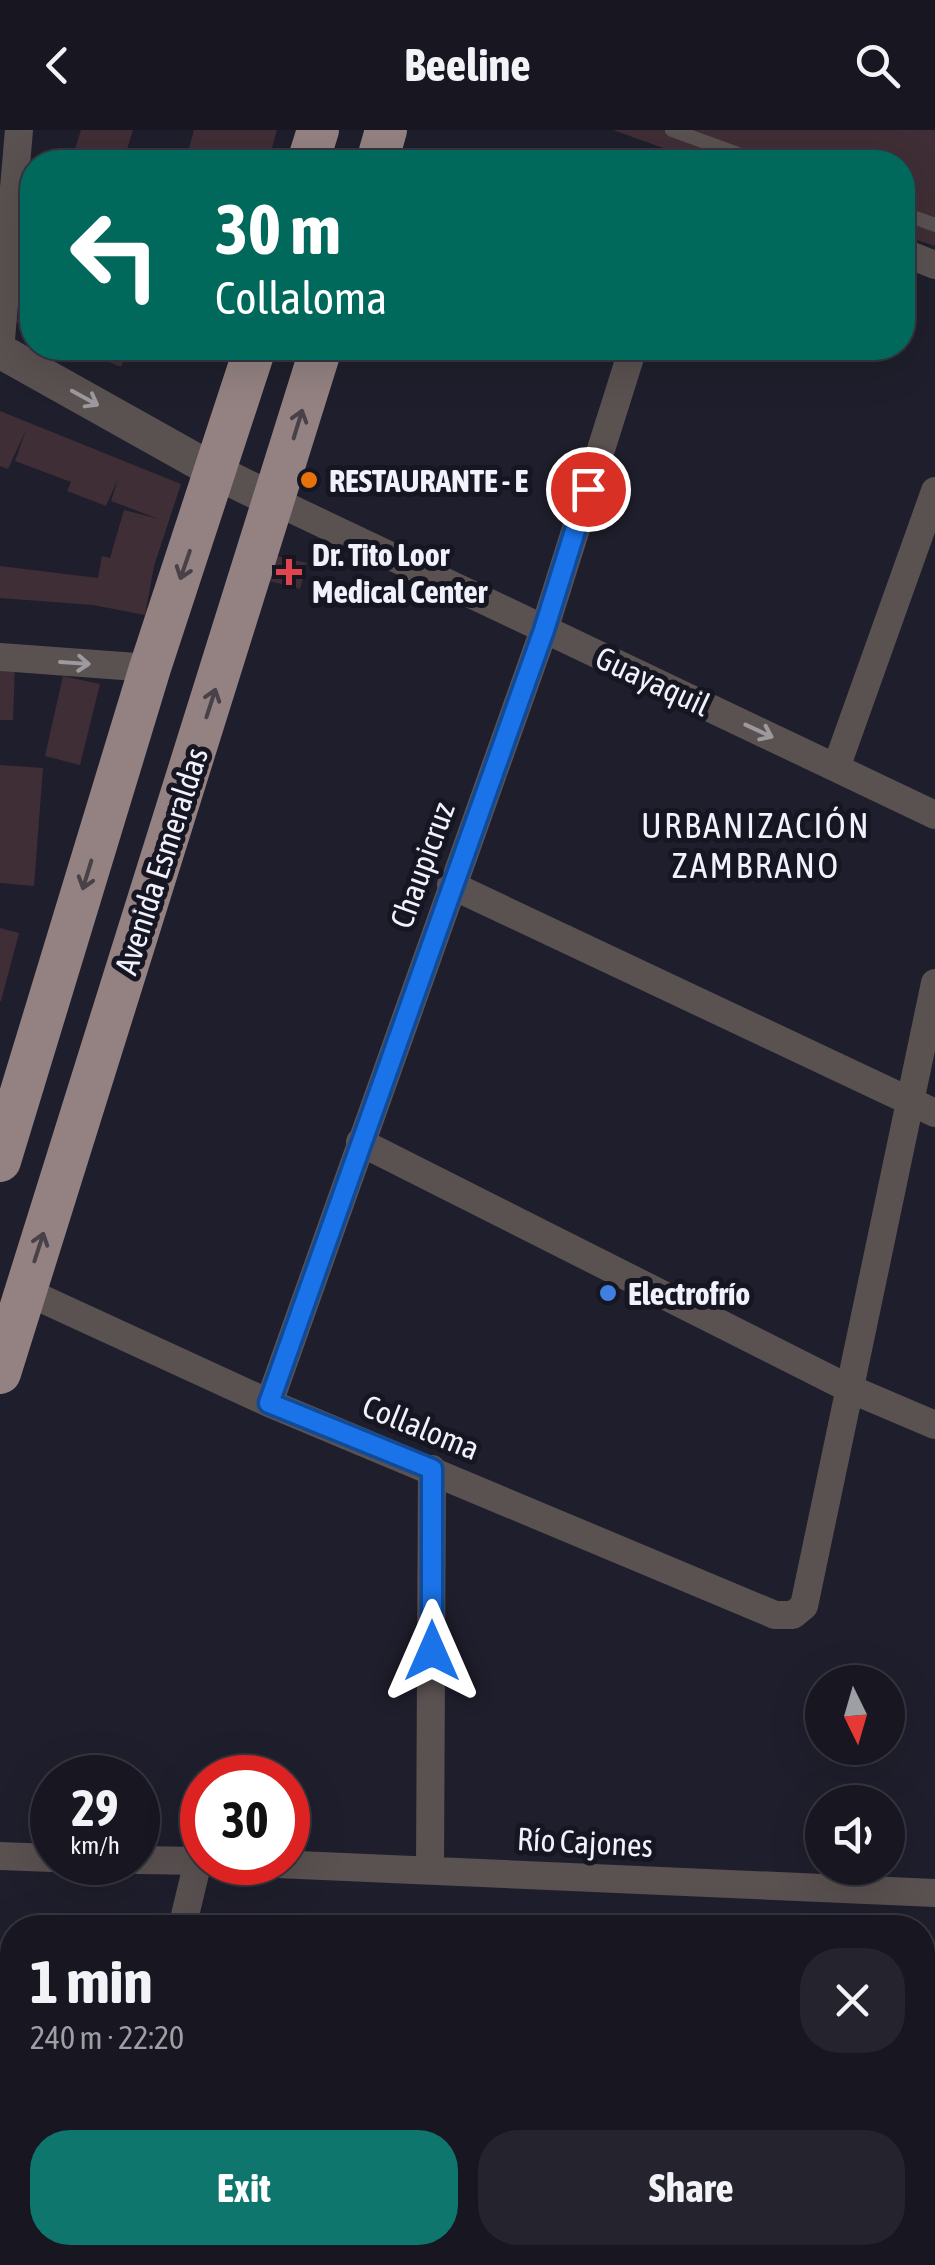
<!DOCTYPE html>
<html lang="en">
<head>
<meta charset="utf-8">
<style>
  :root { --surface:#171621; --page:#24232e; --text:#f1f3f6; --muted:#9e9fa5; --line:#36353f; --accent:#0f766e }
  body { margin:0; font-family:"Asap Condensed",sans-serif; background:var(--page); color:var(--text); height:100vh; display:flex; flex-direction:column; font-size:38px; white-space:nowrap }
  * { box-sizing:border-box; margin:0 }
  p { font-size:32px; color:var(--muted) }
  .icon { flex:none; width:55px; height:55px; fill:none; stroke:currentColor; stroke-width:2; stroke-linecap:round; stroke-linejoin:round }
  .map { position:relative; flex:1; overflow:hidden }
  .panel { position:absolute; left:0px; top:1785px; width:935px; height:350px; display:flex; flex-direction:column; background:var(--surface); border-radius:40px 40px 0 0; box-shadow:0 10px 40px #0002,0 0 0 2px var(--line) }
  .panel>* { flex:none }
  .top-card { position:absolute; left:20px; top:20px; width:895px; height:210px; border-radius:40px; box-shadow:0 10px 40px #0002,0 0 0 2px var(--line); background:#00695c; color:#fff; overflow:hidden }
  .needle { width:65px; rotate:175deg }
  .tools { position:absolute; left:805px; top:1535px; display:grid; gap:20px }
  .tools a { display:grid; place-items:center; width:100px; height:100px; border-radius:50%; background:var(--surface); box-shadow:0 10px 40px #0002,0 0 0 2px var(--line); font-size:50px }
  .speed { position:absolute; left:30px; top:1625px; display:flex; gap:20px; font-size:50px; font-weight:700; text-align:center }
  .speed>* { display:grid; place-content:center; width:130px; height:130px; border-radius:50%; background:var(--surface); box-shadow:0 10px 40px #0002,0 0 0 2px var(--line); line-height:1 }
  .speed small { font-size:25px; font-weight:400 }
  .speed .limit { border:15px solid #d22; background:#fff; color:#111 }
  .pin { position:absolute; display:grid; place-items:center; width:85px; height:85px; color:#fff; margin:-42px; border:5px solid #fff; border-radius:50%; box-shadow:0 2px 10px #0007 }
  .me { position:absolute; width:110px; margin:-55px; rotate:0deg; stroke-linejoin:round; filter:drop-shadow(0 0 8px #0008) }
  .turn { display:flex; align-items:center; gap:35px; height:210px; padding:0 30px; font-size:45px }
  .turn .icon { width:130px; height:130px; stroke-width:2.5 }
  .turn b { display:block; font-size:70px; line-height:85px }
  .round { display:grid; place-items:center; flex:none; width:105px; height:105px; border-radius:40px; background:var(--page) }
  .head { display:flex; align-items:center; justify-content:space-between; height:170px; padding:0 30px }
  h1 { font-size:60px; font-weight:700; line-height:75px }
  .button { display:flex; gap:20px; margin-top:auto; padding:20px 30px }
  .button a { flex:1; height:115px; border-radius:40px; background:var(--accent); color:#fff; font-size:40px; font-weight:700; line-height:115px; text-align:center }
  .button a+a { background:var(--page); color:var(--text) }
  header { display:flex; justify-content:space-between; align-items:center; height:130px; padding:0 30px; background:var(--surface); font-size:45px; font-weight:700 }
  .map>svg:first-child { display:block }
</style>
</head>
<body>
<header><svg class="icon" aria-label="back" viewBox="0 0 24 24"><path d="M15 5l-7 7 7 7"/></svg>Beeline<svg class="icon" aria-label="search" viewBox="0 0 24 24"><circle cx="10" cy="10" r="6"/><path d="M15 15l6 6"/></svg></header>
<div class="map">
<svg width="935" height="2135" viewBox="0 0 935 2135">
  <rect width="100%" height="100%" fill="#1f1e2c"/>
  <path fill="#3f2e35" d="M81 0H133L123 32H71Z
    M194 0H277L268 32H185Z
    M613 0H935V116L902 105V32H702Z
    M32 153V199L16 192Z
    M75 218H129L121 237Z
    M0 281 181 354 154 436 145 485 93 475 0 468V436L98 448 102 426 110 428 124 380 159 389 111 371 118 349 106 376 67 361 71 352 15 331 26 300 8 339 0 336Z
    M277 426 307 433 300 459 270 451Z
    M0 533 15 534 13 590H0Z
    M63 546 100 554 80 635 45 626Z
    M0 635 43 638 34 756 0 753Z
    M0 798 19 803 1 871H0Z"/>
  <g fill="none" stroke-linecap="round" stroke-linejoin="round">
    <path stroke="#5a5151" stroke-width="14" d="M672 0 760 32
      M902 83 935 95"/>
    <path stroke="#5a5151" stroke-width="28" d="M902 122 935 135
      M0 221 19 0
      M275 371 935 685
      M0 527 150 538
      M836 638 935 361
      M451 755 935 983
      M360 1012 848 1258 935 1295
      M25 1161 269 1273 775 1485H793L804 1476 935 853
      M269 1273 544 500 633 218
      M0 1726 52 1728
      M138 1730 202 1731
      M232 1732 935 1763
      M430 1740 432 1339
      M182 1798 198 1731"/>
    <path stroke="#5a5151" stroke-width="35" d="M0 221 216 342 275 371"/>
    <path stroke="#948282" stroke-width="42" d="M308 32 318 0
      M377 32 386 0
      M0 1031 150 538 255 218
      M0 1243 321 218"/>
  </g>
  <defs><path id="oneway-shaft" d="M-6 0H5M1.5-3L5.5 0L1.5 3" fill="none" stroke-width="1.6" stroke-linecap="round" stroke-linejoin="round" transform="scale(2.5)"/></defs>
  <g stroke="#9e999e">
    <use href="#oneway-shaft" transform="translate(85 268) rotate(29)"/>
    <use href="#oneway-shaft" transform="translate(75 533) rotate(4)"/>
    <use href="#oneway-shaft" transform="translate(759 601) rotate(25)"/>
  </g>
  <g stroke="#484148">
    <use href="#oneway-shaft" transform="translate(298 294) rotate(-73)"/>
    <use href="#oneway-shaft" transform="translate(185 435) rotate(109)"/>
    <use href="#oneway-shaft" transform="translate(211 573) rotate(-72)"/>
    <use href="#oneway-shaft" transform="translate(87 745) rotate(107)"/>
    <use href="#oneway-shaft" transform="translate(39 1117) rotate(-72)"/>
  </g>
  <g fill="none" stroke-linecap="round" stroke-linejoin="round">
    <g stroke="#114b97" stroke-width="25">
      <path id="route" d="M432 1521V1339L269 1273 544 500 588 359"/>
    </g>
    <use href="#route" stroke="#1a73e8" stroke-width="18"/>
  </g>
  <circle fill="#e8710a" stroke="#161522" stroke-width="4" cx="309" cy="350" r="10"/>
  <path fill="#e0444e" stroke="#161522" stroke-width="4" d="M284 427h10v10h10v10h-10v10h-10v-10h-10v-10h10z"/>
  <circle fill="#3f7fe0" stroke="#161522" stroke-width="4" cx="608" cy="1163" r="10"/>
  <g text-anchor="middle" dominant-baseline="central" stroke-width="10" stroke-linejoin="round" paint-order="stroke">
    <g font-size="32" font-weight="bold" fill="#f1f1fb" stroke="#161522" text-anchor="start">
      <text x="329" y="350">RESTAURANTE - E</text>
      <text x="312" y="424">Dr. Tito Loor<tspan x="312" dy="37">Medical Center</tspan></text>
      <text x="628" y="1163">Electrofrío</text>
    </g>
    <g font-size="32" fill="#f1f1fb" stroke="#161522">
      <text transform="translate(653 551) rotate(25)">Guayaquil</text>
      <text transform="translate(161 731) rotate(-72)">Avenida Esmeraldas</text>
      <text transform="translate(422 735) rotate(-70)">Chaupicruz</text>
      <text transform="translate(421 1297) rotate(22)">Collaloma</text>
      <text transform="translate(585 1712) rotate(3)">Río Cajones</text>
    </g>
    <g font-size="35" letter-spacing="2.5" fill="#f1f1fb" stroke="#161522">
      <text x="756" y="695">URBANIZACIÓN<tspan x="756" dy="40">ZAMBRANO</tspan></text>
    </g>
  </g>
</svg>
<div class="tools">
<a><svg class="needle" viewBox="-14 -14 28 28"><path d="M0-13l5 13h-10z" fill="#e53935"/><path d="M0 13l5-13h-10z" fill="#9e9fa5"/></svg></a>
<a><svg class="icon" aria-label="sound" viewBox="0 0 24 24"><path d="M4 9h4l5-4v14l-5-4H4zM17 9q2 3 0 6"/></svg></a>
</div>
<div class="speed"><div>29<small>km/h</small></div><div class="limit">30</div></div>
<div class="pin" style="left:588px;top:359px;background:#d93025"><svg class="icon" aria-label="arrive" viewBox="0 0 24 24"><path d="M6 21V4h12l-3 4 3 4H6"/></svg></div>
<svg class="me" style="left:432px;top:1521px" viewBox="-20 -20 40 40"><path d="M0-17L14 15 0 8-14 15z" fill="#1a73e8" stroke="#fff" stroke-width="4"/></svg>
<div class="top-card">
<div class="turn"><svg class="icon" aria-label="left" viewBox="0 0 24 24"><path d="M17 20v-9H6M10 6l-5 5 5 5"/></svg><div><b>30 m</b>Collaloma</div></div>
</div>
<section class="panel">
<div class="head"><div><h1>1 min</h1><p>240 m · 22:20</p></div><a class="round"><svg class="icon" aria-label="close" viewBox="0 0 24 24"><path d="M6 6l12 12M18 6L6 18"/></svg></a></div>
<div class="button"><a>Exit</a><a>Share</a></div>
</section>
</div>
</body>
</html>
